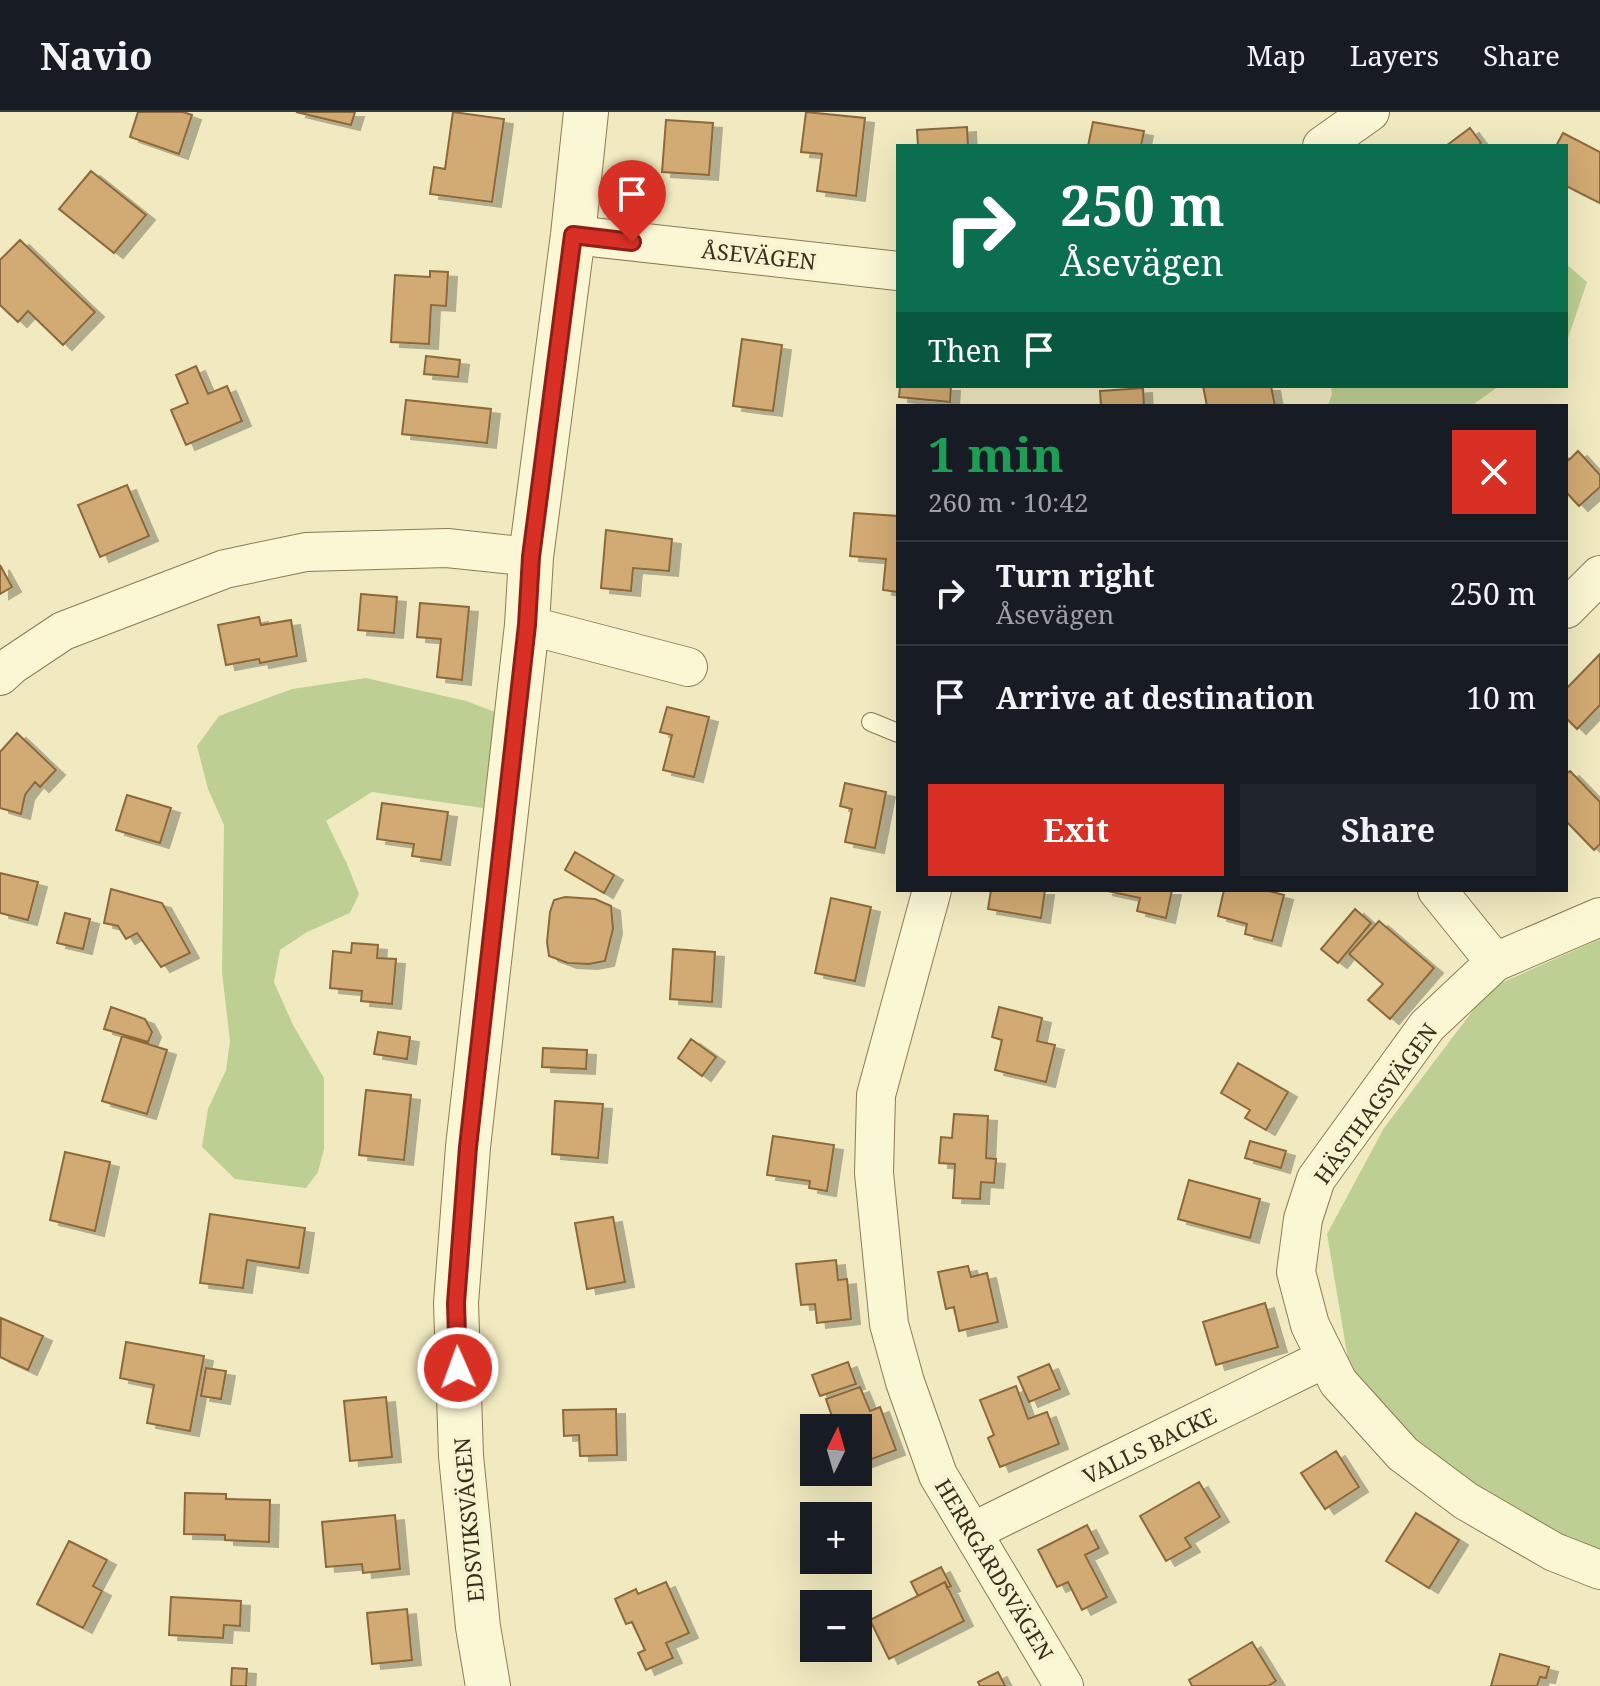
<!DOCTYPE html>
<html lang="en">
<head>
<meta charset="utf-8">
<style>
  :root { --surface:#171b24; --page:#20242c; --text:#f1f3f6; --muted:#9ea1a6; --line:#363941; --accent:#d93025 }
  body { margin:0; font-family:"Noto Serif",serif; background:var(--page); color:var(--text); height:100vh; display:flex; flex-direction:column; font-size:30px; white-space:nowrap }
  * { box-sizing:border-box; margin:0 }
  p { font-size:26px; color:var(--muted) }
  .icon { flex:none; width:44px; height:44px; fill:none; stroke:currentColor; stroke-width:2; stroke-linecap:round; stroke-linejoin:round }
  .map { position:relative; flex:1; overflow:hidden }
  .details { position:absolute; left:896px; top:292px; width:672px; height:488px; display:flex; flex-direction:column; background:var(--surface); border-radius:0px; box-shadow:0 8px 32px #0002 }
  .details>* { flex:none }
  .banner { position:absolute; left:896px; top:32px; width:672px; height:244px; border-radius:0px; box-shadow:0 8px 32px #0002; background:#0b6e4f; color:#fff; overflow:hidden }
  .needle { width:52px; rotate:5deg }
  .tools { position:absolute; left:800px; top:1302px; display:grid; gap:16px }
  .tools a { display:grid; place-items:center; width:72px; height:72px; border-radius:0px; background:var(--surface); box-shadow:0 8px 32px #0002; font-size:40px }
  .pin { position:absolute; display:grid; place-items:center; width:68px; height:68px; color:#fff; margin:-82px -34px; border-radius:50% 50% 50% 0; rotate:-45deg; box-shadow:0 0 8px #0007 }
  .pin .icon { rotate:45deg }
  .me { position:absolute; width:88px; margin:-44px; rotate:358deg; stroke-linejoin:round; filter:drop-shadow(0 0 6px #0008) }
  .turn { display:flex; align-items:center; gap:28px; height:168px; padding:0 32px; font-size:36px }
  .turn .icon { width:104px; height:104px; stroke-width:2.5 }
  .turn b { display:block; font-size:56px; line-height:68px }
  .then { display:flex; align-items:center; height:76px; padding:0 32px; background:#0003; gap:16px; font-size:30px }
  .round { display:grid; place-items:center; flex:none; width:84px; height:84px; border-radius:0px; background:var(--page) }
  .head { display:flex; align-items:center; justify-content:space-between; height:136px; padding:0 32px }
  h1 { font-size:48px; font-weight:700; line-height:60px; color:#1e9e55 }
  .button { display:flex; gap:16px; margin-top:auto; padding:16px 32px }
  .button a { flex:1; height:92px; border-radius:0px; background:var(--accent); color:#fff; font-size:32px; font-weight:700; line-height:92px; text-align:center }
  .button a+a { background:var(--page); color:var(--text) }
  ul { padding:0; list-style:none }
  li { display:flex; align-items:center; gap:24px; height:104px; padding:0 32px; border-top:2px solid var(--line) }
  li div { flex:1 }
  li b { display:block; font-size:30px }
  li em { font-style:normal }
  header { display:flex; align-items:center; gap:48px; box-sizing:border-box; height:112px; padding:0 40px; background:var(--surface); border-bottom:2px solid var(--line) }
  header strong { font-size:38px }
  nav { display:flex; gap:44px; margin-inline-start:auto; font-size:28px }
  .map>svg:first-child { display:block }
</style>
</head>
<body>
<header>
<strong>Navio</strong>
<nav><a>Map</a><a>Layers</a><a>Share</a></nav>
</header>
<div class="map">
<svg width="1600" height="1574" viewBox="0 0 1600 1574">
  <defs>
    <filter id="shadow"><feDropShadow dx="9" dy="5" stdDeviation="0" flood-color="#0004"/></filter>
  </defs>
  <rect width="100%" height="100%" fill="#f1eac0"/>
  <path fill="#becf93" d="M1566 152 1587 170 1566 232Z
    M1331 274H1499L1471 294H1328L1332 282Z
    M366 566 466 589 495 600 483 696 372 680 326 709 347 752 359 782 350 801 307 820 280 838 274 870 293 913 324 966V1037L318 1060 306 1076 235 1067 202 1035 208 997 226 958 230 929 222 860 224 713 208 677 197 634 219 604 292 577Z
    M1600 827V1437L1564 1425 1431 1357 1353 1277 1327 1122 1384 1016 1490 876Z"/>
  <path fill="#d2aa73" stroke="#8c693b" stroke-width="2" filter="url(#shadow)" d="M138 0H183L192 3 179 42 130 25Z
    M296 0H355L351 13Z
    M453 0 504 7 492 90 430 82 434 55 445 57Z
    M806 0 865 6 856 84 817 79 822 42 801 40Z
    M666 8 713 11 709 63 662 60Z
    M1093 10 1144 19 1141 34H1088Z
    M967 15 968 34H918L917 18Z
    M1470 16 1481 31 1478 34H1446Z
    M1563 21 1600 40V91L1566 74V34H1556Z
    M91 59 146 103 114 141 59 97Z
    M20 128 95 200 63 233 28 199 18 210 0 193V148Z
    M430 159 448 160 446 194 431 193 429 232 391 230 395 163 430 165Z
    M742 227 782 233 773 299 733 294Z
    M426 244 460 248 458 265 424 262Z
    M196 254 208 282 227 274 242 309 186 333 171 298 188 291 176 263Z
    M900 274H951L950 290 899 285Z
    M1203 274H1271L1275 294H1207Z
    M1143 276 1144 294H1101L1100 279Z
    M406 288 491 297 487 331 402 322Z
    M1578 339 1600 363V375L1579 394 1566 380V344L1569 348Z
    M127 373 149 424 100 445 78 393Z
    M854 401 898 404V480L883 478 886 447 850 444Z
    M606 418 672 427 669 459 633 456 631 479 601 476Z
    M0 453 12 475 0 482Z
    M361 482 397 485 394 521 358 518Z
    M420 491 469 495 462 568 437 565 441 527 417 525Z
    M259 505 261 513 291 508 297 544 260 551 259 547 226 553 218 513Z
    M1600 542V593L1577 617 1566 606V577Z
    M667 595 709 605 694 665 663 658 672 623 660 620Z
    M17 621 56 658 40 675 35 670 25 683 21 702 0 696V640Z
    M1570 659 1600 690V732L1594 738 1566 709V662Z
    M845 671 886 680 875 736 845 730 852 697 840 694Z
    M127 683 171 696 160 731 116 718Z
    M382 691 448 700 441 748 412 744 414 732 377 727Z
    M575 740 614 763 604 781 565 758Z
    M0 761 38 770 28 808 0 801Z
    M111 777 162 791 190 841 161 855 137 821 126 827 118 814 104 811Z
    M991 778H1045L1041 806 988 797Z
    M1103 778H1172L1166 806 1137 799 1140 786Z
    M1224 778H1265L1284 783 1272 829 1245 822 1247 812 1218 804Z
    M565 785 595 787 611 794 613 817 605 849 589 852 568 851 549 844 547 830 550 800 554 788Z
    M831 786 871 795 855 869 815 861Z
    M1355 797 1371 811 1338 851 1321 837Z
    M65 801 90 807 83 837 57 831Z
    M1379 809 1434 856 1390 907 1368 888 1383 872 1349 842Z
    M352 831 378 833 377 846 396 847 392 892 361 889 362 879 330 876 333 839 351 841Z
    M673 837 715 840 712 890 670 887Z
    M111 895 145 907 152 920 148 930 104 917Z
    M999 895 1042 906 1037 929 1055 933 1046 970 995 958 1002 928 992 925Z
    M378 920 410 925 407 947 374 942Z
    M122 924 167 938 147 1002 102 989Z
    M691 927 716 945 702 964 678 946Z
    M543 936 587 938 586 957 542 955Z
    M1238 951 1288 980 1266 1018 1245 1006 1250 998 1221 981Z
    M366 978 411 983 404 1048 359 1043Z
    M555 989 603 992 598 1046 552 1042Z
    M954 1002 988 1004 986 1046 996 1047 994 1071 981 1070 980 1087 953 1086 955 1052 939 1051 941 1025 952 1026Z
    M773 1024 834 1033 827 1079 809 1076 810 1069 767 1063Z
    M1250 1029 1286 1039 1281 1056 1245 1046Z
    M65 1040 110 1050 95 1119 50 1108Z
    M1189 1068 1260 1087 1250 1126 1178 1107Z
    M210 1102 305 1116 299 1156 247 1148 243 1176 200 1171Z
    M613 1105 625 1170 587 1177 575 1111Z
    M836 1148 838 1168 847 1167 851 1207 817 1211 815 1192 801 1193 796 1152Z
    M968 1154 971 1165 987 1161 998 1210 959 1219 954 1195 946 1197 938 1160Z
    M1265 1191 1278 1235 1216 1253 1203 1210Z
    M1 1206 43 1224 28 1258 0 1245Z
    M126 1230 204 1244 190 1319 147 1311 154 1273 120 1266Z
    M848 1250 856 1272 820 1284 812 1263Z
    M1049 1252 1060 1277 1029 1290 1018 1265Z
    M206 1256 226 1259 221 1287 201 1284Z
    M1016 1274 1028 1307 1047 1300 1059 1332 1000 1355 988 1326 994 1323 980 1288Z
    M860 1275 870 1299 880 1295 896 1338 861 1351 858 1344V1316H848L847 1313 836 1316 826 1287Z
    M386 1285 392 1345 350 1349 344 1289Z
    M616 1297 617 1343 580 1344 579 1323 564 1324 563 1298Z
    M1336 1339 1359 1375 1325 1397 1301 1361Z
    M1199 1370 1220 1405 1185 1426 1191 1435 1166 1449 1140 1404Z
    M185 1381 226 1382V1387L270 1388 269 1430 225 1428V1423L184 1422Z
    M1416 1401 1459 1428 1429 1476 1386 1449Z
    M395 1403 400 1457 363 1461 362 1452 326 1455 322 1410Z
    M1087 1413 1099 1436 1085 1443 1107 1485 1082 1498 1068 1470 1057 1475 1038 1438Z
    M69 1429 107 1448 93 1474 102 1479 83 1516 37 1492Z
    M941 1455 951 1474 947 1476 945 1470 918 1484 911 1470Z
    M666 1470 689 1521 666 1531 673 1546 646 1558 638 1541 645 1538 632 1510 626 1512 615 1487 636 1477 638 1482Z
    M945 1470 964 1509 889 1547 870 1508Z
    M171 1485 241 1489 240 1514 224 1513 223 1526 169 1523Z
    M407 1497 412 1548 372 1552 367 1501Z
    M1252 1530 1276 1569 1268 1574H1192L1189 1568Z
    M1500 1542 1549 1555 1546 1566 1540 1565 1537 1574H1491Z
    M232 1556 247 1557 246 1574H231Z
    M998 1560 1005 1574H980L978 1570Z"/>
  <g fill="none" stroke-linecap="round" stroke-linejoin="round">
    <g stroke="#8b7b56" stroke-width="20">
      <path id="service" d="M871 610 898 621"/>
    </g>
    <g stroke="#8b7b56" stroke-width="40">
      <path id="minor" d="M1322 34 1370 0
        M573 123 898 159
        M1566 497 1600 463
        M527 513 688 555
        M0 564 12 553 63 519 225 457 306 440 447 436 531 445
        M932 778 876 983 874 1061 889 1212 905 1270 938 1363 1064 1574
        M1437 778 1495 850
        M1600 805 1495 850 1427 914 1316 1067 1303 1107 1296 1160 1310 1213 1338 1270 1403 1342 1466 1389 1554 1440 1600 1458
        M972 1420 1326 1246"/>
    </g>
    <g stroke="#8b7b56" stroke-width="46">
      <path id="tertiary" d="M488 1574 478 1515 461 1344 456 1191 468 1035 527 513 531 445 573 123 586 0"/>
    </g>
    <use href="#service" stroke="#fbf6d3" stroke-width="18"/>
    <use href="#minor" stroke="#fbf6d3" stroke-width="38"/>
    <use href="#tertiary" stroke="#fbf6d3" stroke-width="44"/>
  </g>
  <g fill="none" stroke-linecap="round" stroke-linejoin="round">
    <g stroke="#8d1f18" stroke-width="20">
      <path id="route" d="M458 1256 456 1191 468 1035 527 513 531 445 573 123 632 130"/>
    </g>
    <use href="#route" stroke="#d93025" stroke-width="14"/>
  </g>
  <g text-anchor="middle" dominant-baseline="central" stroke-width="8" stroke-linejoin="round" paint-order="stroke">
    <g font-size="22" fill="#392f1c" stroke="#f8f3d0">
      <text transform="translate(759 143) rotate(6)">ÅSEVÄGEN</text>
      <text transform="translate(1375 991) rotate(-54)">HÄSTHAGSVÄGEN</text>
      <text transform="translate(1149 1333) rotate(-26)">VALLS BACKE</text>
      <text transform="translate(468 1408) rotate(-95)">EDSVIKSVÄGEN</text>
      <text transform="translate(995 1457) rotate(59)">HERRGÅRDSVÄGEN</text>
    </g>
  </g>
</svg>
<div class="tools">
<a><svg class="needle" viewBox="-14 -14 28 28"><path d="M0-13l5 13h-10z" fill="#e53935"/><path d="M0 13l5-13h-10z" fill="#9ea1a6"/></svg></a>
<a>+</a>
<a>−</a>
</div>
<div class="pin" style="left:632px;top:130px;background:#d93025"><svg class="icon" aria-label="arrive" viewBox="0 0 24 24"><path d="M6 21V4h12l-3 4 3 4H6"/></svg></div>
<svg class="me" style="left:458px;top:1256px" viewBox="-20 -20 40 40"><circle r="17" fill="#d93025" stroke="#fff" stroke-width="3"/><path d="M0-11L8 9 0 5-8 9z" fill="#fff"/></svg>
<div class="banner">
<div class="turn"><svg class="icon" aria-label="right" viewBox="0 0 24 24"><path d="M7 20v-9h11M14 6l5 5-5 5"/></svg><div><b>250 m</b>Åsevägen</div></div>
<div class="then">Then<svg class="icon" aria-label="arrive" viewBox="0 0 24 24"><path d="M6 21V4h12l-3 4 3 4H6"/></svg></div>
</div>
<section class="details">
<div class="head"><div><h1>1 min</h1><p>260 m · 10:42</p></div><a class="round" style="background:#d93025;color:#fff"><svg class="icon" aria-label="close" viewBox="0 0 24 24"><path d="M6 6l12 12M18 6L6 18"/></svg></a></div>
<ul>
<li><svg class="icon" aria-label="right" viewBox="0 0 24 24"><path d="M7 20v-9h11M14 6l5 5-5 5"/></svg><div><b>Turn right</b><p>Åsevägen</p></div><em>250 m</em></li>
<li><svg class="icon" aria-label="arrive" viewBox="0 0 24 24"><path d="M6 21V4h12l-3 4 3 4H6"/></svg><div><b>Arrive at destination</b></div><em>10 m</em></li>
</ul>
<div class="button"><a>Exit</a><a>Share</a></div>
</section>
</div>
</body>
</html>
